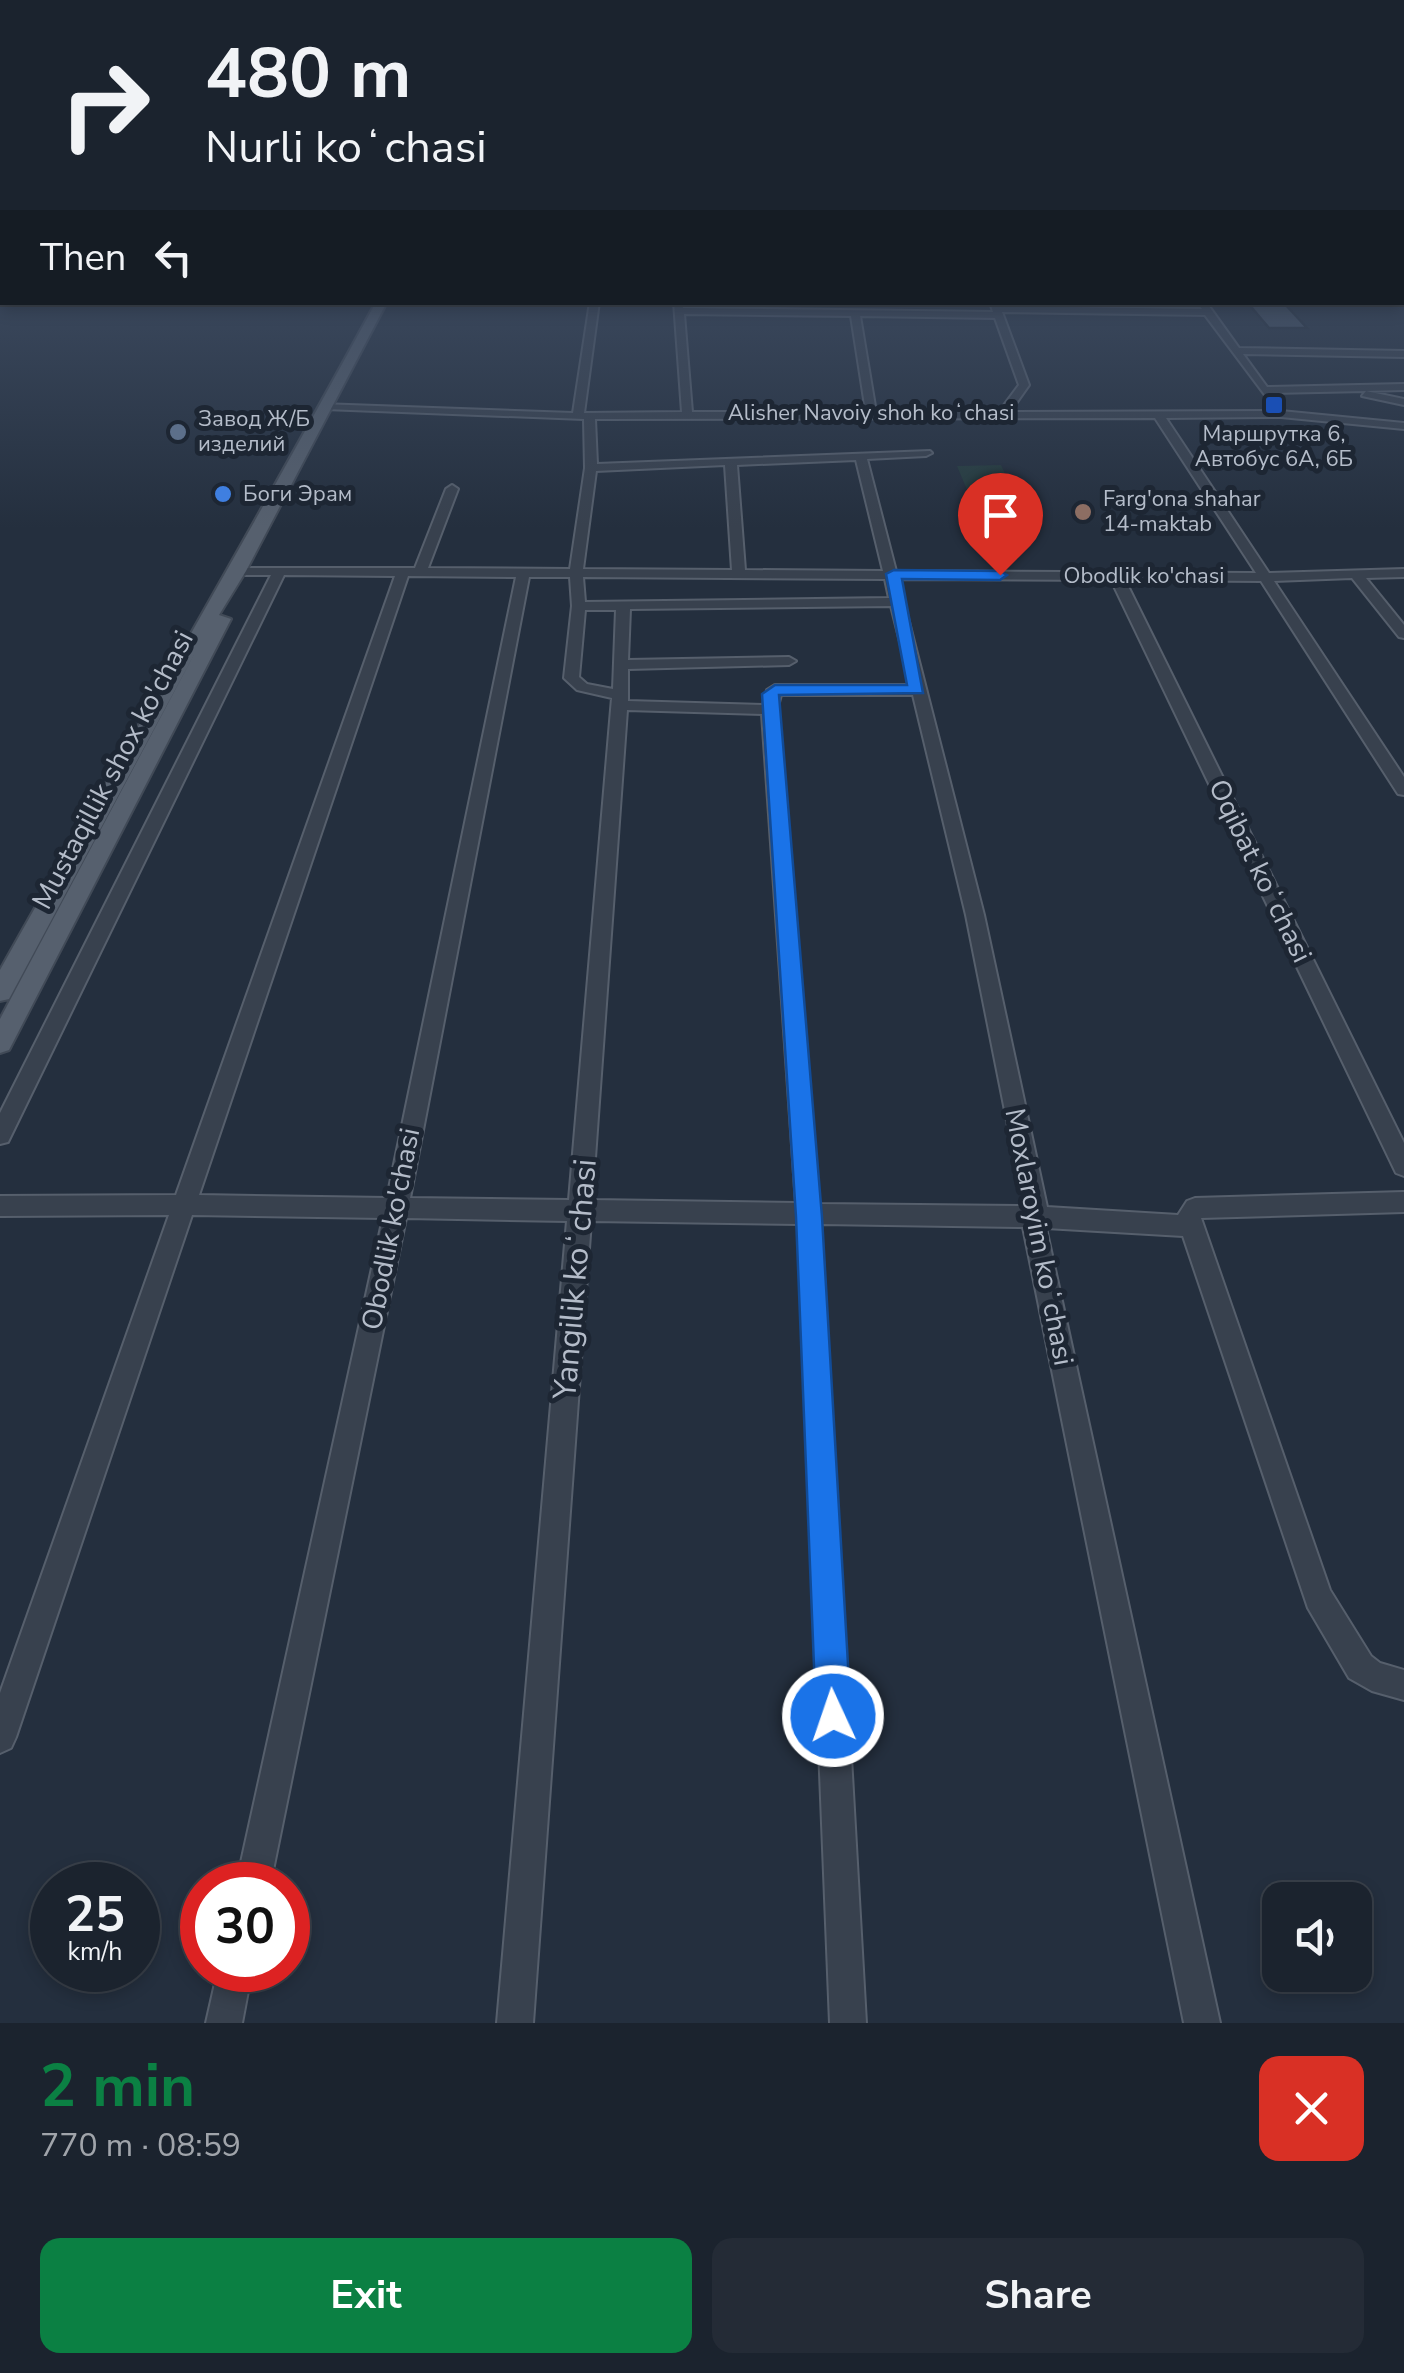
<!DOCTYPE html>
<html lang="en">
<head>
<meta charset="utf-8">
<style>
  :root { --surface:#1b232e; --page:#242b36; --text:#f1f3f6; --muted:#a0a4aa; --line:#39404a; --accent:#0b8043 }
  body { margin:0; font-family:"Nunito Sans",sans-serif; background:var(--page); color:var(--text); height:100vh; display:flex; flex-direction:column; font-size:38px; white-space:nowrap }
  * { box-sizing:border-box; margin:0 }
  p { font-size:32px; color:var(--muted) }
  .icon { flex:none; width:55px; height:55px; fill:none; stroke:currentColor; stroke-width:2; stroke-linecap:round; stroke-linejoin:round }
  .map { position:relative; height:2023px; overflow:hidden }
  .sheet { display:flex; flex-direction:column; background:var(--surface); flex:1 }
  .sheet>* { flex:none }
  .banner { position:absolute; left:0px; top:0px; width:1405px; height:305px; box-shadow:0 5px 15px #0003,0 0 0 2px var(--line); background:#1b232e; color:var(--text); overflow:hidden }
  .tools { position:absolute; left:1262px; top:1882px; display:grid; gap:20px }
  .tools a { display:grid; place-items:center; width:110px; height:110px; border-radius:20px; background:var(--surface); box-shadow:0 5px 15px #0003,0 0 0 2px var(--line); font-size:50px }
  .speed { position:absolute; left:30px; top:1862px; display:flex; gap:20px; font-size:50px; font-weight:700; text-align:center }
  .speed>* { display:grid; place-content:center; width:130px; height:130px; border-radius:50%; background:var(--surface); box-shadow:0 5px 15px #0003,0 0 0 2px var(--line); line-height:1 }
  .speed small { font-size:25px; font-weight:400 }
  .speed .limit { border:15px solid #d22; background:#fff; color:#111 }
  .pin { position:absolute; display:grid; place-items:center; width:85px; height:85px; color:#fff; margin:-102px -42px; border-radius:50% 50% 50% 0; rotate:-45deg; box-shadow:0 0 10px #0007 }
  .pin .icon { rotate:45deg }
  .me { position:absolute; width:110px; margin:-55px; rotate:357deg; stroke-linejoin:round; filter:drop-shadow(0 0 8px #0008) }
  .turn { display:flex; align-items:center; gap:35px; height:210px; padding:0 40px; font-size:45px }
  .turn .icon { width:130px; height:130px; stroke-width:2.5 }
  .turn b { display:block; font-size:70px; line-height:85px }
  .then { display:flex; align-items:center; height:95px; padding:0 40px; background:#0003; gap:20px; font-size:38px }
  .round { display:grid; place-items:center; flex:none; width:105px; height:105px; border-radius:20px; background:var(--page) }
  .headline { display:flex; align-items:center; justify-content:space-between; height:170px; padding:0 40px }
  h1 { font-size:60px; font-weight:700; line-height:75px; color:var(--accent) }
  .cta { display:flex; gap:20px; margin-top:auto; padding:20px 40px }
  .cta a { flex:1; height:115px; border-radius:20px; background:var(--accent); color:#fff; font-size:40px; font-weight:700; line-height:115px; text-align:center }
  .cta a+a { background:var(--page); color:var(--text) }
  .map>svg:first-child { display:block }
</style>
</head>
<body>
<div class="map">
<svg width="1404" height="2023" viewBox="0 0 1404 2023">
  <rect width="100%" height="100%" fill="#242f3e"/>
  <path fill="#263c3f" d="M1001 465 1019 504H973L957 466Z"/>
  <path fill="#455162" stroke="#1f2835" stroke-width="2.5" d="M1247 302H1283L1307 328H1269Z"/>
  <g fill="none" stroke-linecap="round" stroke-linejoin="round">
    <g stroke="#565f6c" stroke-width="4">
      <path id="minor" d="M1402 265H1404V272L1402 271Z
        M590 302H599L584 413 682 412 674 302H683V308L993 312 990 302H998L1000 306 1202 309 1197 302H1206L1239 348 1404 351V357L1243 354 1267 387 1404 384V390L1366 391 1404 399V405L1362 396 1366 391 1271 393 1276 400 1271 403 1205 315 1002 312 1029 385 1010 412 1281 411 1404 423V429L1281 417 1166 418 1269 573 1404 569V577L1366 578 1404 625V638L1399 637 1352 578 1274 581 1404 777V795L1398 794 1261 581 1125 580 1404 1143V1176L1396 1173 1111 580 898 579 984 915 1047 1207 1178 1215 1187 1201 1195 1198 1404 1192V1212L1201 1218 1330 1590 1371 1656 1380 1663 1404 1670V1700L1372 1691 1349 1678 1308 1608 1183 1236 1046 1228 1220 2023H1184L1023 1227 821 1224 866 2023H830L798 1224 591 1221 533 2023H497L567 1221 406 1218 270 1885H236L383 1218 192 1215 16 1737 11 1748 0 1753V1693L169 1215 0 1216V1196L176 1195 395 576 284 575 8 1142 0 1144V1113L271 575H238L233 574V568H415L446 489 452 485 458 489 428 568 570 569 585 468 584 419 325 409 321 408V404L573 413ZM684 314 851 316 866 412H692ZM860 316 995 318 1019 385 999 412H876ZM1155 418 1256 573 896 571 867 459 926 456 932 453 930 451 597 464 595 419ZM856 460 883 571 745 570 737 465ZM725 465 732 570 583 569 596 471ZM408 576 516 577 387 1198 199 1195ZM529 577H570L572 606 564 678 577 690 612 698 569 1200 410 1198ZM583 577 885 579 889 598 585 602ZM891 606 911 685H775L767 690 763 705 628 701V669L789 665 796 661 789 657 628 660 630 609ZM585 610H616L613 689 587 684 579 677ZM781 695H913L966 915 1024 1206 819 1204 777 710ZM627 710 762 714 796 1203 592 1200Z
        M218 1970H252L242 2023H206Z"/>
    </g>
    <g stroke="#414a57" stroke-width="4">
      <path id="major" d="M376 302H387L246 571 219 615 231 619 9 1050 0 1053V1019L197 649 9 999 0 1001V970C125 747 254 527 376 302Z"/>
    </g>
    <use href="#minor" fill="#38414e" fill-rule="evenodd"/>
    <use href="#major" fill="#56606e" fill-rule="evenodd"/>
  </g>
  <linearGradient id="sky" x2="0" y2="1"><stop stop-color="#141a22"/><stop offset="0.46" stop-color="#3f4d63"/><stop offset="1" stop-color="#3f4d63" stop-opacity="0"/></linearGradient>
  <rect width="1404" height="528" fill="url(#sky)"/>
  <path fill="#1a73e8" stroke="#114b97" stroke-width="2.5" d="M894 570 1000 571 1007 575 1000 580 902 579 923 693 779 695 822 1217 851 1716 846 1728 833 1734 821 1728 816 1716 796 1217 762 694 775 685H907L886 574Z"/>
  <rect fill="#1a4fb4" stroke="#1d2633" stroke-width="4" x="1264" y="395" width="20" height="20" rx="5"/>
  <circle fill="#5c6f8a" stroke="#1d2633" stroke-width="4" cx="178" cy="432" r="10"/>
  <circle fill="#3f7fe0" stroke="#1d2633" stroke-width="4" cx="223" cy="494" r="10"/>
  <circle fill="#8d6e63" stroke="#1d2633" stroke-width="4" cx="1083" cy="512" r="10"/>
  <g text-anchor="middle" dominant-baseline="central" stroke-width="10" stroke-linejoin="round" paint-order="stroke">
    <g font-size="22" fill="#b4bcc9" stroke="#1d2633">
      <text x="871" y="413">Alisher Navoiy shoh koʻchasi</text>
      <text x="1144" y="576">Obodlik ko'chasi</text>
    </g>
    <g font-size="22" fill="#b4bcc9" stroke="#1d2633" text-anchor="start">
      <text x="198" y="419">Завод Ж/Б<tspan x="198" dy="25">изделий</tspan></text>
      <text x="1274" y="434" text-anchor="middle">Маршрутка 6,<tspan x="1274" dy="25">Автобус 6А, 6Б</tspan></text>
      <text x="243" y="494">Боги Эрам</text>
      <text x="1103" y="499">Farg'ona shahar<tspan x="1103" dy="25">14-maktab</tspan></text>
    </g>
    <g font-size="28" fill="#b4bcc9" stroke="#1d2633">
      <text transform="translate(113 770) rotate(-62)">Mustaqillik shox ko'chasi</text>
      <text transform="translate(1260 871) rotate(64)">Oqibat koʻchasi</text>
      <text transform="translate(391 1229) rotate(-79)">Obodlik ko'chasi</text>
      <text transform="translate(1039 1237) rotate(79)">Moxlaroyim koʻchasi</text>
    </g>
    <g font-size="32" fill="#b4bcc9" stroke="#1d2633">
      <text transform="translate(575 1279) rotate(-85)">Yangilik koʻchasi</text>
    </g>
  </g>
</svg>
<div class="tools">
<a><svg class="icon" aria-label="sound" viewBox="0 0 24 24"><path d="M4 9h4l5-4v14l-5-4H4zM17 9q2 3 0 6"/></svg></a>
</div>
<div class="speed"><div>25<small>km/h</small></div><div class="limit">30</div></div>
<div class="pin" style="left:1000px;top:575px;background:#d93025"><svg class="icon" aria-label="arrive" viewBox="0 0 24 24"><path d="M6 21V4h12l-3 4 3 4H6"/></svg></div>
<svg class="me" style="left:833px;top:1716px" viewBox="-20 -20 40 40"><circle r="17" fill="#1a73e8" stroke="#fff" stroke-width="3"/><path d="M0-11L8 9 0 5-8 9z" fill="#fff"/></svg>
<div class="banner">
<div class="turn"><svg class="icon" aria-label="right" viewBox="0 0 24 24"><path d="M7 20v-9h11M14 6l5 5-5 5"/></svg><div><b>480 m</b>Nurli koʻchasi</div></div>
<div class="then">Then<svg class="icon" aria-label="left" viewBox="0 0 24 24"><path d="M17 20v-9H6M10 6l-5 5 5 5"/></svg></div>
</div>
</div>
<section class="sheet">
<div class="headline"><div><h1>2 min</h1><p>770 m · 08:59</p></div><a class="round" style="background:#d93025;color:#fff"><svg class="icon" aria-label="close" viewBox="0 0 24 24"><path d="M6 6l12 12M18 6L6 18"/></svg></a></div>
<div class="cta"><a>Exit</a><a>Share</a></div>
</section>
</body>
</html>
